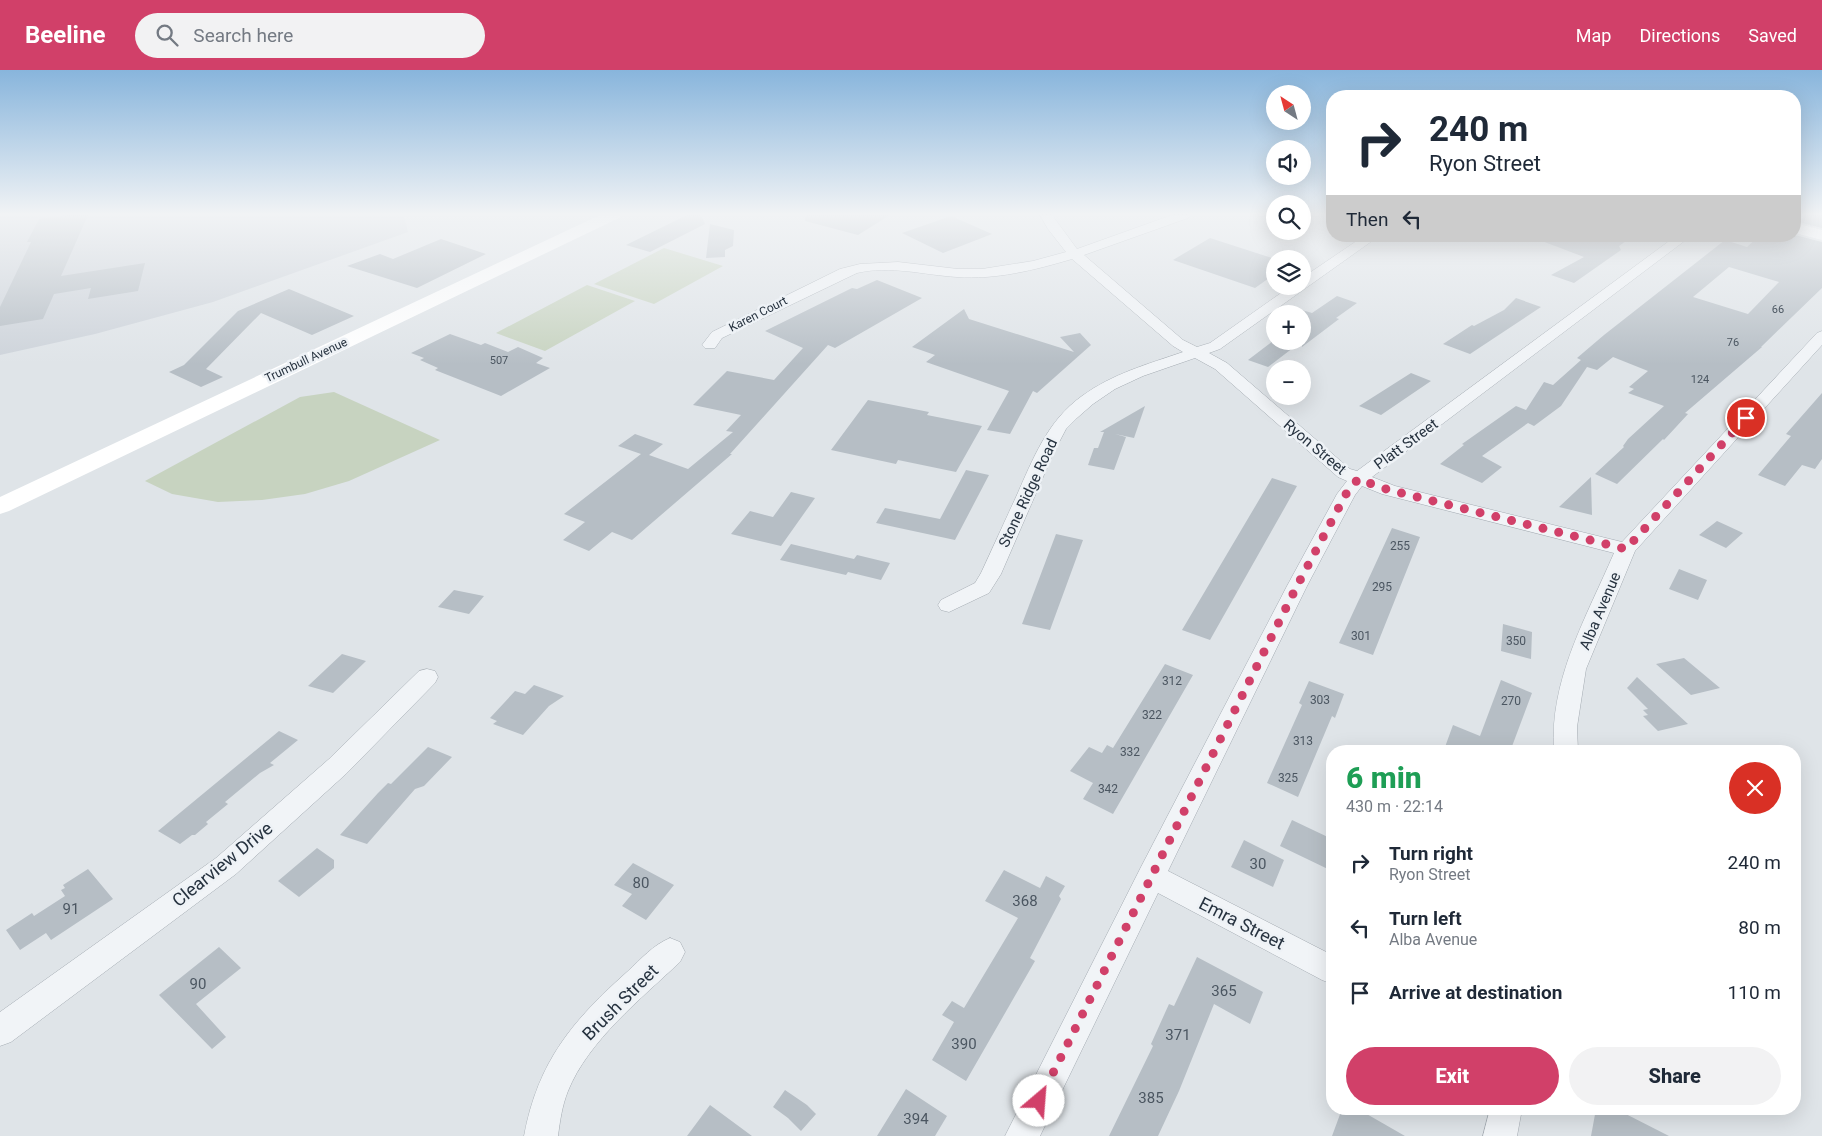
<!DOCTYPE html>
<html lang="en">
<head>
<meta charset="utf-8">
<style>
  :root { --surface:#fff; --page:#f2f2f3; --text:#1f2937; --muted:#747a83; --accent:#d14069 }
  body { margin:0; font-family:Roboto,sans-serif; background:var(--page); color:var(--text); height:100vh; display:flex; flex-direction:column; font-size:19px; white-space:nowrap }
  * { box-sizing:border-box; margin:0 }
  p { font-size:16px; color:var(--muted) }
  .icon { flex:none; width:28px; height:28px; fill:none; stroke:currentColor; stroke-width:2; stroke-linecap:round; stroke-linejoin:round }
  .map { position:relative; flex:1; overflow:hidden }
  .details { position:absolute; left:1326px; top:675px; width:475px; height:370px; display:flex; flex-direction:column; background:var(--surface); border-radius:20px; box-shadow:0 5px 20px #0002 }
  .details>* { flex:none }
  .banner { position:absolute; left:1326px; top:20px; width:475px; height:152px; border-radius:20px; box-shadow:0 5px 20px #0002; background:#fff; color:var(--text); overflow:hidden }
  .needle { width:32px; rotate:324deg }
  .tools { position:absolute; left:1266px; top:15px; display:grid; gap:10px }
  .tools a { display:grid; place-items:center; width:45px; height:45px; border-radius:50%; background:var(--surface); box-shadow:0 5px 20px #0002; font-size:25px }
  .pin { position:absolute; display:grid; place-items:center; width:42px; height:42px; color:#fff; margin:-21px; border:2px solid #fff; border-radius:50%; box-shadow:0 1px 5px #0007 }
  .me { position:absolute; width:55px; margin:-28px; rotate:27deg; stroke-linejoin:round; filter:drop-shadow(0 0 4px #0008) }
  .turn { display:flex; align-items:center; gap:18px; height:105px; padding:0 20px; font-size:22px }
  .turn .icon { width:65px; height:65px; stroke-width:2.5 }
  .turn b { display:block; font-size:35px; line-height:42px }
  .then { display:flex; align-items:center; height:48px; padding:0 20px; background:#0003; gap:10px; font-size:19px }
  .round { display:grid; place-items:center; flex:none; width:52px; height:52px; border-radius:26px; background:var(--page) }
  .head { display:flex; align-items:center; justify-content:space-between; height:85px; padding:0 20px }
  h1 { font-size:30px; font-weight:800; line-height:38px; color:#1e9e55 }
  .primary-button { display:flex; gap:10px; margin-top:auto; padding:10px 20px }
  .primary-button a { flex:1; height:58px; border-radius:30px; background:var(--accent); color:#fff; font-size:20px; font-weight:800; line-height:58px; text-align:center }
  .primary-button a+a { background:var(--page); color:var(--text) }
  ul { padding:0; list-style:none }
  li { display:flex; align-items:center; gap:15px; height:65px; padding:0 20px }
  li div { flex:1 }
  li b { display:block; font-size:19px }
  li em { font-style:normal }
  header { display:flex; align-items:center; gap:30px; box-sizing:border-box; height:70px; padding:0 25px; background:var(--accent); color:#fff }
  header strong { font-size:24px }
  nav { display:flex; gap:28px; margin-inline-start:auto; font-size:18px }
  .search { width:350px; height:45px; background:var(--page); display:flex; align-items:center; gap:12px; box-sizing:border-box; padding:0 18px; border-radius:28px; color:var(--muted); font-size:19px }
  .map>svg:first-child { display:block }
</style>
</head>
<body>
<header>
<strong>Beeline</strong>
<div class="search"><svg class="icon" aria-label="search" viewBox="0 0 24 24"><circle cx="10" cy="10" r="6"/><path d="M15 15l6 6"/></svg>Search here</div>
<nav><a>Map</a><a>Directions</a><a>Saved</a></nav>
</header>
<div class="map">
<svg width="1822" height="1066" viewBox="0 0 1822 1066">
  <rect width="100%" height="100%" fill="#dfe4e8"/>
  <path fill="#cdd3da" d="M0 145H404L408 162 213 232 95 264 0 285Z"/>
  <path fill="#c7d3c0" d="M664 178 723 196 654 234 594 214Z
    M587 215 635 231 545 281 496 263Z
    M334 322 440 370 349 411 305 424 262 430 218 432 172 424 145 411 300 327Z"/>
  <path fill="#b6bec5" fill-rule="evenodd" d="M70 145H88L61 206 145 193 138 221 88 229 91 218 54 224 43 249 0 256V237L31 172H27L39 149Z
    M687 145H701L705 154 650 182 626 175Z
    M806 145H890L858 165 805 151Z
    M1806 145H1822V158L1798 152Z
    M951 146 992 164 943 183 902 163Z
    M710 154 734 160 733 176 725 180V187L706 188Z
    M1795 165 1822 172V218L1761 277H1762L1685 343 1688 344 1664 370 1663 369 1617 414 1595 404 1624 377 1623 376 1628 369 1664 336 1628 323 1634 319 1629 317 1648 301 1613 287 1597 300 1587 297 1561 336 1534 356 1528 353 1482 386 1502 397 1482 413 1440 394 1464 375 1462 374 1516 336 1526 340 1544 312 1553 315 1581 290 1577 288 1604 265 1725 170 1747 177 1759 166ZM1729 197 1779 212 1748 244 1693 227Z
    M1535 166H1633L1619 176 1621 180 1574 213 1551 205 1584 187 1534 168Z
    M1210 168 1275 189V204L1255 218 1173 190Z
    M441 169 486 184 417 218 347 196 380 184 393 189Z
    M877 210 922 228 835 278 828 275 730 384H732L632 470 612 462 589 481 563 470 585 452 564 444 641 384 618 376 635 364 663 374 649 385 688 399 733 362 726 361 741 345 693 335 727 301 774 310 803 278 765 261 852 218 857 219Z
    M289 219 354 246 312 265 261 243 206 299 223 307 201 317 169 302 184 295 238 241Z
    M1337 226 1357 233 1336 248 1339 249 1302 277V240L1312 243Z
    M1516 228 1541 237 1470 284 1443 274 1472 255 1474 256 1504 240Z
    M964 239 969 249 1074 282 1060 267 1080 263 1091 275 1037 323 1033 321 1010 364 987 360 1009 321 926 292 935 285 912 277Z
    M450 264 481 275 485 273 508 282 518 277 543 288 536 293 550 298 501 326 435 300 438 298 420 290 424 288 411 283Z
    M1273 271H1302L1268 297 1248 290Z
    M1411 303 1431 311 1381 345 1359 336Z
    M1822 323V389L1815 399 1802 395 1785 416 1758 405 1791 366 1786 364Z
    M868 330 929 342 927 345 982 356 956 402 898 390 896 394 831 380Z
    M1145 336 1134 368 1115 364 1126 367 1114 400 1088 395 1094 378H1098L1104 362H1100Z
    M966 400 989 405 955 470 876 453 885 438 940 449Z
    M1591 407 1592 445 1559 437Z
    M1272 408 1297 416 1210 570 1182 560Z
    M791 422 815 428 781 476 731 464 750 441 773 447Z
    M1717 451 1728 456 1743 463 1726 478 1699 465Z
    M1392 458 1420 467 1373 585 1339 573Z
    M1056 464 1083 470 1050 560 1022 554Z
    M791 474 854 489 857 485 890 493 881 510 848 502 846 505 780 490Z
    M1679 499 1707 510 1698 530 1669 519Z
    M454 520 484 526 469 544 438 537Z
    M1503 554 1532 562 1531 589 1501 581Z
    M342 584 366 591 333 623 308 616Z
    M1684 588 1720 618 1691 625 1656 594Z
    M1165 594 1193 605 1113 744 1083 729 1093 713 1070 701 1089 677 1102 683 1107 675 1113 678Z
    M1637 607 1688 654 1658 661 1643 646 1648 645 1643 640 1648 639 1627 618Z
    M1501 610 1532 623 1511 679 1516 681H1454L1445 677 1453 655 1480 666Z
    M1309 611 1344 624 1335 648 1332 646 1298 727 1267 713 1302 635 1299 633Z
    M534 615 564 626 549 636 523 665 493 654 497 651 490 648 515 621 525 624Z
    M279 661 298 670 270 693 274 695 260 703 225 732 228 734 206 752 208 754 195 765H192L180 774 158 761Z
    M428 677 452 687 424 716 415 719 367 774 340 765 378 723 388 713 391 714Z
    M1292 750 1332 769V801L1280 776Z
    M1244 770 1284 790 1273 817 1231 797Z
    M317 778 334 790V798L299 827 278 811Z
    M633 793 674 815 646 850 622 836 632 824 614 815Z
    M88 799 113 829 51 870 46 863 20 880 6 860 32 843 34 846 65 826 61 820 65 818 63 815Z
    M1004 800 1040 818 1046 806 1065 816 1059 826 1061 829 1030 888 1035 891 966 1011 932 990 954 952 942 945 952 931 964 938 1018 848 985 831Z
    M219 877 241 898 196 934 226 967 212 979 159 925Z
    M1197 887 1263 922 1250 954 1214 934 1179 1021 1158 1066H1109L1153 976 1151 974 1169 934 1174 936Z
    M906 1019 947 1046 935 1066H877Z
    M785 1020 807 1035 816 1044 801 1061 788 1048 773 1037Z
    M710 1035 752 1066H687Z
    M1342 1039H1358L1405 1066H1332Z
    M1596 1039H1616L1669 1066H1591Z"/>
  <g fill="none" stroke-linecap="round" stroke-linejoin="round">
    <g stroke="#a4abb2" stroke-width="1">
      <path id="street" d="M1040 145H1052L1077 179 1172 145H1190L1188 148 1084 185 1183 270 1197 277 1210 273 1291 216H1302V208L1364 166H1379L1220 279 1209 283 1227 293 1350 399 1357 401 1676 166H1691L1372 407 1395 416 1622 472 1817 263 1822 261V275L1635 481 1586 599 1577 657 1578 681H1554C1549 610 1587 546 1614 483L1382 424 1362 416 1355 425 1307 516 1168 801 1332 885V914L1322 910 1158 823 1040 1066H1005L1141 797 1287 516 1337 424 1347 411 1338 407 1215 299 1195 288 1143 306 1115 319 1093 334 1077 348 1066 359 1053 384 1001 504 989 523 949 542 941 540 938 535 941 530 975 513 981 503C993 478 1004 452 1016 427 1033 389 1047 351 1082 326 1112 304 1148 294 1183 282L1173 276 1072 189C1035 200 995 210 957 207 924 205 890 195 857 203L722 268 715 278H705L702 275 712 262 840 199 860 194 898 192 958 199H982L1033 191 1066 182 1048 159Z
        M427 599 435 601 438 607 435 613 347 703 236 804 11 972 0 976V942L216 788 329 689 419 601Z
        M670 868 680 872 685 882 680 892C642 928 588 971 568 1021 562 1036 560 1051 558 1066H524C538 991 573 950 628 901 641 889 653 875 670 868Z
        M1490 1039H1522L1517 1066H1483Z"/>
    </g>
    <use href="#street" fill="#f1f4f7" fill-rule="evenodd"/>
    <path fill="#fff" fill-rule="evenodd" d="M600 145H621L619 148 9 441 0 444V427Z
      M1795 153 1822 160V170L1795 163Z"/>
  </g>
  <linearGradient id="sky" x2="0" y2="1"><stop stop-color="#88b5dc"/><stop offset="0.49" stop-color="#f1f3f5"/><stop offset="1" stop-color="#f1f3f5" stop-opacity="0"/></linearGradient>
  <rect width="1822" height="294" fill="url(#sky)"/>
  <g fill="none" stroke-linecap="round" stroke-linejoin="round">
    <path stroke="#d14069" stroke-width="9" stroke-dasharray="0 16.2" d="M1039 1031 1297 516 1346 424 1358 409 1389 420 1626 479 1746 348"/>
  </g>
  <g text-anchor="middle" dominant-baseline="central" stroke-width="5" stroke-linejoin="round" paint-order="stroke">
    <g font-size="11" fill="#4b5661">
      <text x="1778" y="239">66</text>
      <text x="1733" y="272">76</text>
      <text x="499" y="290">507</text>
      <text x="1700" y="309">124</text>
    </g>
    <g font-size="12" fill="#273340" stroke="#eef2f6">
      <text transform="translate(758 244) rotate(-27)">Karen Court</text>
      <text transform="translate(306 290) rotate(-25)">Trumbull Avenue</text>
    </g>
    <g font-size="12" fill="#4b5661">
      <text x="1400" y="476">255</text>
      <text x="1382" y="517">295</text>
      <text x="1361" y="566">301</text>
      <text x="1516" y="571">350</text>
      <text x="1172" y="611">312</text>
      <text x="1320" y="630">303</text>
      <text x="1511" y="631">270</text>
      <text x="1152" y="645">322</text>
      <text x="1303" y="671">313</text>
      <text x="1130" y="682">332</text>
      <text x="1288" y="708">325</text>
      <text x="1108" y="719">342</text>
    </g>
    <g font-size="15" fill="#273340" stroke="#eef2f6">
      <text transform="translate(1406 374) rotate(-36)">Platt Street</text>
      <text transform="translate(1315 377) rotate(40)">Ryon Street</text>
      <text transform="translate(1028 423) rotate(-65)">Stone Ridge Road</text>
      <text transform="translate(1600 541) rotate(-67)">Alba Avenue</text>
    </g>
    <g font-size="15" fill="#4b5661">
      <text x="1258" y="794">30</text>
      <text x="641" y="813">80</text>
      <text x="1025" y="831">368</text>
      <text x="71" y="839">91</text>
      <text x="198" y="914">90</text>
      <text x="1224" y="921">365</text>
      <text x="1178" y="965">371</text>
      <text x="964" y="974">390</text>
      <text x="1151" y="1028">385</text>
      <text x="916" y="1049">394</text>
    </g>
    <g font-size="18" fill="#273340" stroke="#eef2f6">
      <text transform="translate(222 794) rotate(-39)">Clearview Drive</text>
      <text transform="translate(1242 853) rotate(27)">Emra Street</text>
      <text transform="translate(620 932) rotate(-45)">Brush Street</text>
    </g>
  </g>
</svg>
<div class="tools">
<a><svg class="needle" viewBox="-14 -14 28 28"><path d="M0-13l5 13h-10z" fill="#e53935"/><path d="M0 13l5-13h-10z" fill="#747a83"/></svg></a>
<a><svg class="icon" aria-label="sound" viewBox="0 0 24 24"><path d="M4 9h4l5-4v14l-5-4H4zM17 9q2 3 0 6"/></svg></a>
<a><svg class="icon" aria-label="search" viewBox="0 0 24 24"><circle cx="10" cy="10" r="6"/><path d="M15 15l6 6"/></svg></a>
<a><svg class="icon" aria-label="layers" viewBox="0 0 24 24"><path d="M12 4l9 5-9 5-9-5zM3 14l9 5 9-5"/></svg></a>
<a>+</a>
<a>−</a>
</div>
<div class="pin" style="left:1746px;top:348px;background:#d93025"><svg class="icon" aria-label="arrive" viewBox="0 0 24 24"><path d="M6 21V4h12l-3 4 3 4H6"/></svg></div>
<svg class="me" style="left:1039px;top:1031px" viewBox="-20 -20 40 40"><circle r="19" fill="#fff"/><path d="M0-13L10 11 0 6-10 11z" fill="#d14069"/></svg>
<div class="banner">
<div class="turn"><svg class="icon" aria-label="right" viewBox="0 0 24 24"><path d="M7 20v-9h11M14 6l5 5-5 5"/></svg><div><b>240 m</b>Ryon Street</div></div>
<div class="then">Then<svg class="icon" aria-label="left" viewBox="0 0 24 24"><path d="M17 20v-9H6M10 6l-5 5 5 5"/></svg></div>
</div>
<section class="details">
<div class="head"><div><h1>6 min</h1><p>430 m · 22:14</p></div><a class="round" style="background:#d93025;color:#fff"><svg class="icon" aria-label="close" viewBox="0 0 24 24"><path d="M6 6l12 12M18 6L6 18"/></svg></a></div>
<ul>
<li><svg class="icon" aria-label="right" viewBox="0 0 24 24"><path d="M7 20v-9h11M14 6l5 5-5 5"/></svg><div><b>Turn right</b><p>Ryon Street</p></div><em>240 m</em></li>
<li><svg class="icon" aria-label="left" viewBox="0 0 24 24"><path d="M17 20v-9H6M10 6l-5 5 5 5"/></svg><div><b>Turn left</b><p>Alba Avenue</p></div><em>80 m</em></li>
<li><svg class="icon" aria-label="arrive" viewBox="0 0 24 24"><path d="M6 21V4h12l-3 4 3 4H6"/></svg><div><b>Arrive at destination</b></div><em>110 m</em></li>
</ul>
<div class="primary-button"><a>Exit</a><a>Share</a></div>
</section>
</div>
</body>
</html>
